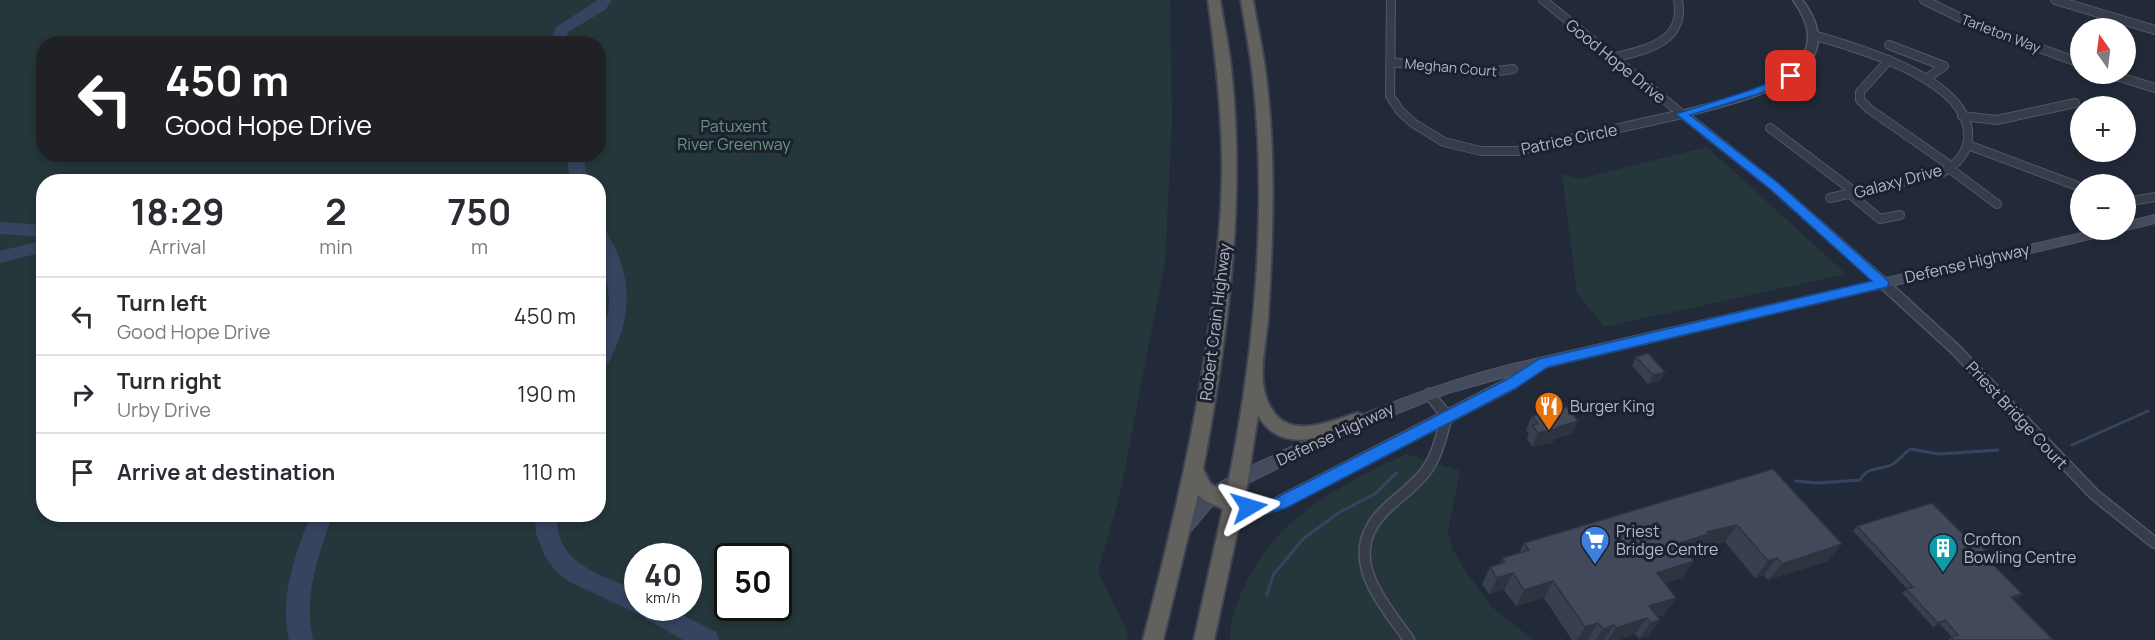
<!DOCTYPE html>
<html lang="en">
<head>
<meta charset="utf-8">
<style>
  :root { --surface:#fff; --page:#f2f2f3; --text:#2b2b33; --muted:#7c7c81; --line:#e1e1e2 }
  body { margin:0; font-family:Manrope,sans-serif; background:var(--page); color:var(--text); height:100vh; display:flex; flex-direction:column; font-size:22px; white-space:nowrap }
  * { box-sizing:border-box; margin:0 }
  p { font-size:20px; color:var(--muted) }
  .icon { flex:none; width:33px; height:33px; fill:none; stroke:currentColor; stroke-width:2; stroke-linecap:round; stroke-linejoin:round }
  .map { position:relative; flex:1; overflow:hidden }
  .drawer { position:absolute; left:36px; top:174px; width:570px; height:348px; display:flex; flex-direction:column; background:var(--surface); border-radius:24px; box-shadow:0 3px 9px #0003 }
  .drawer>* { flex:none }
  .guide { position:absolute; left:36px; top:36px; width:570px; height:126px; border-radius:24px; box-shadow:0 3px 9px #0003; background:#202124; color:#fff; overflow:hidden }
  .needle { width:39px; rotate:346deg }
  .fabs { position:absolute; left:2070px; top:18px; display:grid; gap:12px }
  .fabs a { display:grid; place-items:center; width:66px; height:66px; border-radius:50%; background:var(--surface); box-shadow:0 3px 9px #0003; font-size:30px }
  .speed { position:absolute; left:624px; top:543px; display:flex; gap:12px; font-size:30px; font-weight:700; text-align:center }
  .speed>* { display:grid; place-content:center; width:78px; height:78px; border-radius:50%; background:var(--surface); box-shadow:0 3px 9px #0003; line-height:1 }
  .speed small { font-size:15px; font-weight:400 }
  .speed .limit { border:3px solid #111; border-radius:9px; background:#fff; color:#111 }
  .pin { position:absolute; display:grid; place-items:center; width:51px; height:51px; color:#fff; margin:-26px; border-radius:12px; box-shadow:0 3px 9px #0006 }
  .me { position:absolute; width:66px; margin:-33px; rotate:83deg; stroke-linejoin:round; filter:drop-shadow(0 0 4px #0008) }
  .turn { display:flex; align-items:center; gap:21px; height:126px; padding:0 30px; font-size:27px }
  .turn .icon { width:78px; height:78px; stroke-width:2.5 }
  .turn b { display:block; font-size:42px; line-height:51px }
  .eta { display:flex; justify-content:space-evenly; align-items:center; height:102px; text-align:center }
  .eta b { font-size:36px; font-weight:700; line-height:42px }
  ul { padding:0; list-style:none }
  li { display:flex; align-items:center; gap:18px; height:78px; padding:0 30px; border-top:2px solid var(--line) }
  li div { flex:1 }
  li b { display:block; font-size:22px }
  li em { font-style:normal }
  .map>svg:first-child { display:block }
</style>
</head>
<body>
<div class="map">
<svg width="2155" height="640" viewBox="0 0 2155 640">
  <rect width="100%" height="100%" fill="#222a39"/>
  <path fill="#25373b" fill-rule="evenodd" d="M0 0H1170L1172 121 1165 261 1120 494 1098 571 1128 634 1126 640H0ZM44 44H598V154H44ZM44 182H598V514H44ZM638 556H688V608H638ZM778 556V608H728V556Z
    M1707 147 1846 274 1604 327 1577 293 1562 174 1580 179Z
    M1406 454 1460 471 1448 531 1453 550 1464 569 1492 607 1533 640H1230C1230 619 1238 598 1248 579 1281 514 1343 484 1406 454Z"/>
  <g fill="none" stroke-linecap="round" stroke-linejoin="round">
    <path stroke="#364460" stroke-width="3" d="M2072 445 2148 411
      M1796 481 1818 483 1860 480C1869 465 1880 471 1893 464 1900 460 1903 453 1911 449L1939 454 1998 450
      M1267 595 1273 575 1304 538 1340 512 1375 494 1396 473"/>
    <path fill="#364460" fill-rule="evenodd" d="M598 0H612L605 10 568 32 565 44H550L556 27Z
      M567 154H583L588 182H570Z
      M0 222 44 225V237L0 234Z
      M598 226 604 228C635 277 633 320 605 369L598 371V343L608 313 609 298 607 283 598 255Z
      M44 240V252L0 263V251Z
      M311 514H333C318 556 303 596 313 640H289C279 595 295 556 311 514Z
      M535 514H557C558 521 557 528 559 534 566 567 611 579 638 591V608H668L716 632 719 640H683L636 613 566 580 554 569 545 556 536 534Z"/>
    <g stroke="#515764" stroke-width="10">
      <path id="minor-far1" d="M1391 0 1390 96 1400 111 1413 123 1444 142 1481 151H1517L1682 114
        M1543 0 1682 114
        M1924 0 1971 23 2080 63
        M2055 0 2155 30
        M1813 35C1855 47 1974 80 1968 139 1966 155 1955 166 1941 173L1830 198
        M1889 45 1944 66 1926 79
        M1612 58C1645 50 1686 43 1678 0
        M1889 60 1860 92V100L1869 109 1951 166
        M1390 62 1483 73 1513 69
        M2110 74 2155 88
        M1962 116 1997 120 2075 103
        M1770 128 1856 193
        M1968 145 2080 187
        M1949 168 1997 204
        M1850 194 1880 219 1900 215
        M2126 202 2155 197"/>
    </g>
    <g stroke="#515764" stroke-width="13">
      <path id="minor" d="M1883 283 1955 349 2095 495 2155 543
        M1409 640C1381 600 1339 555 1385 510 1399 496 1417 485 1428 468 1438 453 1442 433 1447 416L1429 394"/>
    </g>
    <g stroke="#515764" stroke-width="3">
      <path id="tertiary" d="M1793 0H1802C1861 77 1740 101 1690 115L1778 184 1887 280 1889 283 1887 286H1879L1770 188 1677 114 1678 112C1730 98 1850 77 1793 0Z"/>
    </g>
    <g stroke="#515764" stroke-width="2">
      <path id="secondary" d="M2155 215V223L2126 230H2124H2126V222Z
        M2095 230H2117L2111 234 1544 368 1516 388 1285 508 1265 514 1228 509 1225 504 1228 499C1243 494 1259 504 1275 498L1516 374 1448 393 1355 430 1236 489 1210 508 1190 532 1184 534 1178 532 1176 527C1196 487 1245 470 1283 451 1356 415 1430 385 1509 365Z"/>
    </g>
    <g stroke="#3e4451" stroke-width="4">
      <path id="trunk" d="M1208 0H1220C1224 26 1230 51 1232 77 1245 208 1227 340 1203 469L1210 483 1226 494C1254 359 1268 214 1253 77 1250 51 1245 25 1241 0H1253C1257 25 1263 51 1266 76 1276 156 1273 237 1268 318 1266 349 1253 388 1276 415 1296 438 1333 420 1357 413L1363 415 1366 420 1363 425C1329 436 1280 456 1258 415L1247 486 1214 640H1194L1223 509 1206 501 1198 495 1163 640H1143C1174 521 1202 402 1215 280 1219 238 1223 195 1222 153 1221 102 1215 51 1208 0Z"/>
    </g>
    <use href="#minor-far1" stroke="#363c49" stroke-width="8"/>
    <use href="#minor" stroke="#363c49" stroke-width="10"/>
    <use href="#tertiary" fill="#363c49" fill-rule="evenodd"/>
    <use href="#secondary" fill="#444b5c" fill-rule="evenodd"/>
    <use href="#trunk" fill="#62615e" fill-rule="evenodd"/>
  </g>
  <path fill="#383f4e" d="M1636 357 1665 372 1660 381 1648 384 1632 366Z
    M1532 416 1578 421 1572 434 1554 439 1553 442 1532 447 1527 439 1529 433 1526 430Z
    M1773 469 1842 544 1828 561 1768 580 1764 575 1755 578 1725 542 1699 548 1697 551 1688 554 1682 578 1665 583V614L1657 617 1648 636 1639 639 1635 634 1618 640H1589L1588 639 1572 640 1544 598 1516 606 1504 590 1489 594 1482 584 1490 567 1500 564 1502 558 1519 553 1524 543Z
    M1857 526 1970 541 2022 594 2018 598 2013 599 2053 640H1948L1952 637 1940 624 1933 627 1902 593 1907 589 1853 531Z"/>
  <path fill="#2e3340" d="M1665 372 1660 381 1648 384 1653 375Z
    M1578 421 1572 434 1554 439 1553 442 1532 447 1538 433Z
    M1737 525 1725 542 1699 548 1697 551 1669 560 1680 543 1707 532Z
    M1842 544 1828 561 1768 580 1782 564Z
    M1777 558 1764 575 1755 578 1768 561Z
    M1694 561 1682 578 1646 589 1657 573Z
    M1513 573 1504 590 1489 594 1497 578Z
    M1553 581 1544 598 1516 606 1524 590Z
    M2022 594 2018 598 2006 602 2011 597Z
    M1676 598 1665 614 1648 620 1647 618 1635 634 1618 640H1608L1616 628 1649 606Z
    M1660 620 1648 636 1639 639 1650 623Z
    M1945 620 1940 624 1933 627 1938 623Z
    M1598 623 1588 639 1577 640 1585 627Z
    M1614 625 1604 640H1595L1603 629Z"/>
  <path fill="#41495b" stroke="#2e3340" stroke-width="1.5" d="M1648 353 1665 372 1653 375 1636 357Z
    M1567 407 1578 421 1558 427 1559 428 1538 433 1532 425 1538 424 1532 416Z
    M1773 469 1842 544 1782 564 1777 558 1768 561 1737 525 1707 532 1709 534 1680 543 1694 561 1657 573 1676 598 1649 606 1660 620 1650 623 1647 618 1616 628 1614 625 1603 629 1598 623 1585 627 1553 581 1524 590 1513 573 1497 578 1490 567 1505 562 1502 558 1529 550 1524 543Z
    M1932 503 1970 541 1975 539 1986 551 1981 552 2022 594 2011 597 2053 640H1954L1951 637 1958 635 1945 620 1938 623 1906 589 1913 587 1857 526Z"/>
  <path fill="#1a73e8" stroke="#114b97" stroke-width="1.5" d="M1791 73 1796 76 1795 78 1761 93 1690 115 1778 183 1887 280 1889 283 1887 287 1548 367 1516 388 1286 508 1265 514 1244 512 1241 507 1244 503 1276 498 1506 380 1539 359 1872 281 1769 188 1676 114 1754 89Z"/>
  <defs>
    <g id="restaurant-pin" transform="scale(1.5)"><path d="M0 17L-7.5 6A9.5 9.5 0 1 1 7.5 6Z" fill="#e8710a" stroke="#1b212e"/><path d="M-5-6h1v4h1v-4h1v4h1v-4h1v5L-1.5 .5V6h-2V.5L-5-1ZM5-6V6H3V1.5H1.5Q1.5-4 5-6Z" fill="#fff"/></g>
    <g id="supermarket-pin" transform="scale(1.5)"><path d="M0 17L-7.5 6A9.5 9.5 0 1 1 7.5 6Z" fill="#3f7fe0" stroke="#1b212e"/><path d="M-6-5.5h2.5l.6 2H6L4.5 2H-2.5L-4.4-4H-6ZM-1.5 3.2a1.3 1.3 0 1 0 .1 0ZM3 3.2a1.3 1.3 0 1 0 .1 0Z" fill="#fff"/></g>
    <g id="building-pin" transform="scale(1.5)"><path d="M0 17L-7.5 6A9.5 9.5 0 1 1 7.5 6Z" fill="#0f9aa8" stroke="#1b212e"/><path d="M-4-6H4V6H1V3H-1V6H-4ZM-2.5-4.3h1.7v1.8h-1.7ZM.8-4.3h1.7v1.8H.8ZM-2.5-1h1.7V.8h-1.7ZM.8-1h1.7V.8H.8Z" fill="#fff"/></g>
  </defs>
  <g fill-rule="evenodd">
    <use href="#restaurant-pin" x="1549" y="406"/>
    <use href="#supermarket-pin" x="1595" y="540"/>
    <use href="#building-pin" x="1943" y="548"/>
  </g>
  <g text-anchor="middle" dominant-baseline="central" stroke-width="6" stroke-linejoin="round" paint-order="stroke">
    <g font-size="14" fill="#b1b7c5" stroke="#1b212e">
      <text transform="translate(2001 33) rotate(21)">Tarleton Way</text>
      <text transform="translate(1451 67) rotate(5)">Meghan Court</text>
    </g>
    <g font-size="16" fill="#b1b7c5" stroke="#1b212e">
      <text transform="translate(1616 61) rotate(39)">Good Hope Drive</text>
      <text transform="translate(1569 139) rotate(-12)">Patrice Circle</text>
      <text transform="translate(1898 181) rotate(-15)">Galaxy Drive</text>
      <text transform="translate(1967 263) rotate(-13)">Defense Highway</text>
      <text transform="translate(1215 322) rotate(-83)">Robert Crain Highway</text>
      <text transform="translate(2017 415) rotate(47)">Priest Bridge Court</text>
      <text transform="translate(1335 434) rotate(-25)">Defense Highway</text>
    </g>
    <g font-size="16" fill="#689677" stroke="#1b212e">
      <text x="734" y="126">Patuxent<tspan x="734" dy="18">River Greenway</tspan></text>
    </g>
    <g font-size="16" fill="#b1b7c5" stroke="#1b212e" text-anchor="start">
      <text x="1570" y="406">Burger King</text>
      <text x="1616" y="531">Priest<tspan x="1616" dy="18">Bridge Centre</tspan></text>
      <text x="1964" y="539">Crofton<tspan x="1964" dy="18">Bowling Centre</tspan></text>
    </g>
  </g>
</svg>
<div class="fabs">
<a><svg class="needle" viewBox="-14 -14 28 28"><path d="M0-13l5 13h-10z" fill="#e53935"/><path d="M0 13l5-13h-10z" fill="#7c7c81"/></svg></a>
<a>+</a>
<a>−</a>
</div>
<div class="speed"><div>40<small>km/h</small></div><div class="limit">50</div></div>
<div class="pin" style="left:1791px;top:76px;background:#d93025"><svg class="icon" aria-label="arrive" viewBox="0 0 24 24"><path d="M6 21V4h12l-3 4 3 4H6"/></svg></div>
<svg class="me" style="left:1249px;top:507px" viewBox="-20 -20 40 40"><path d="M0-17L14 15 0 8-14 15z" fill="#1a73e8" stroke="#fff" stroke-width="4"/></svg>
<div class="guide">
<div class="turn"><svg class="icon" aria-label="left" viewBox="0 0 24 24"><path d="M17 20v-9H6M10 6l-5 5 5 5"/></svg><div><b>450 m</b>Good Hope Drive</div></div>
</div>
<section class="drawer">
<div class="eta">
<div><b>18:29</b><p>Arrival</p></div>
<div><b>2</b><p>min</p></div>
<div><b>750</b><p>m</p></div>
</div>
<ul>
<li><svg class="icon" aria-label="left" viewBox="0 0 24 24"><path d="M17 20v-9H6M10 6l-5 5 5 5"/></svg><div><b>Turn left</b><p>Good Hope Drive</p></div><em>450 m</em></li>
<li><svg class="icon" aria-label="right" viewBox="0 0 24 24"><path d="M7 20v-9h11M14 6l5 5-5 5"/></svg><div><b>Turn right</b><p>Urby Drive</p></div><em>190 m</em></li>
<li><svg class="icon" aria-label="arrive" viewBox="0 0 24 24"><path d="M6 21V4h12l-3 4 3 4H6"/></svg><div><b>Arrive at destination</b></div><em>110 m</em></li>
</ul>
</section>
</div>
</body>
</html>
